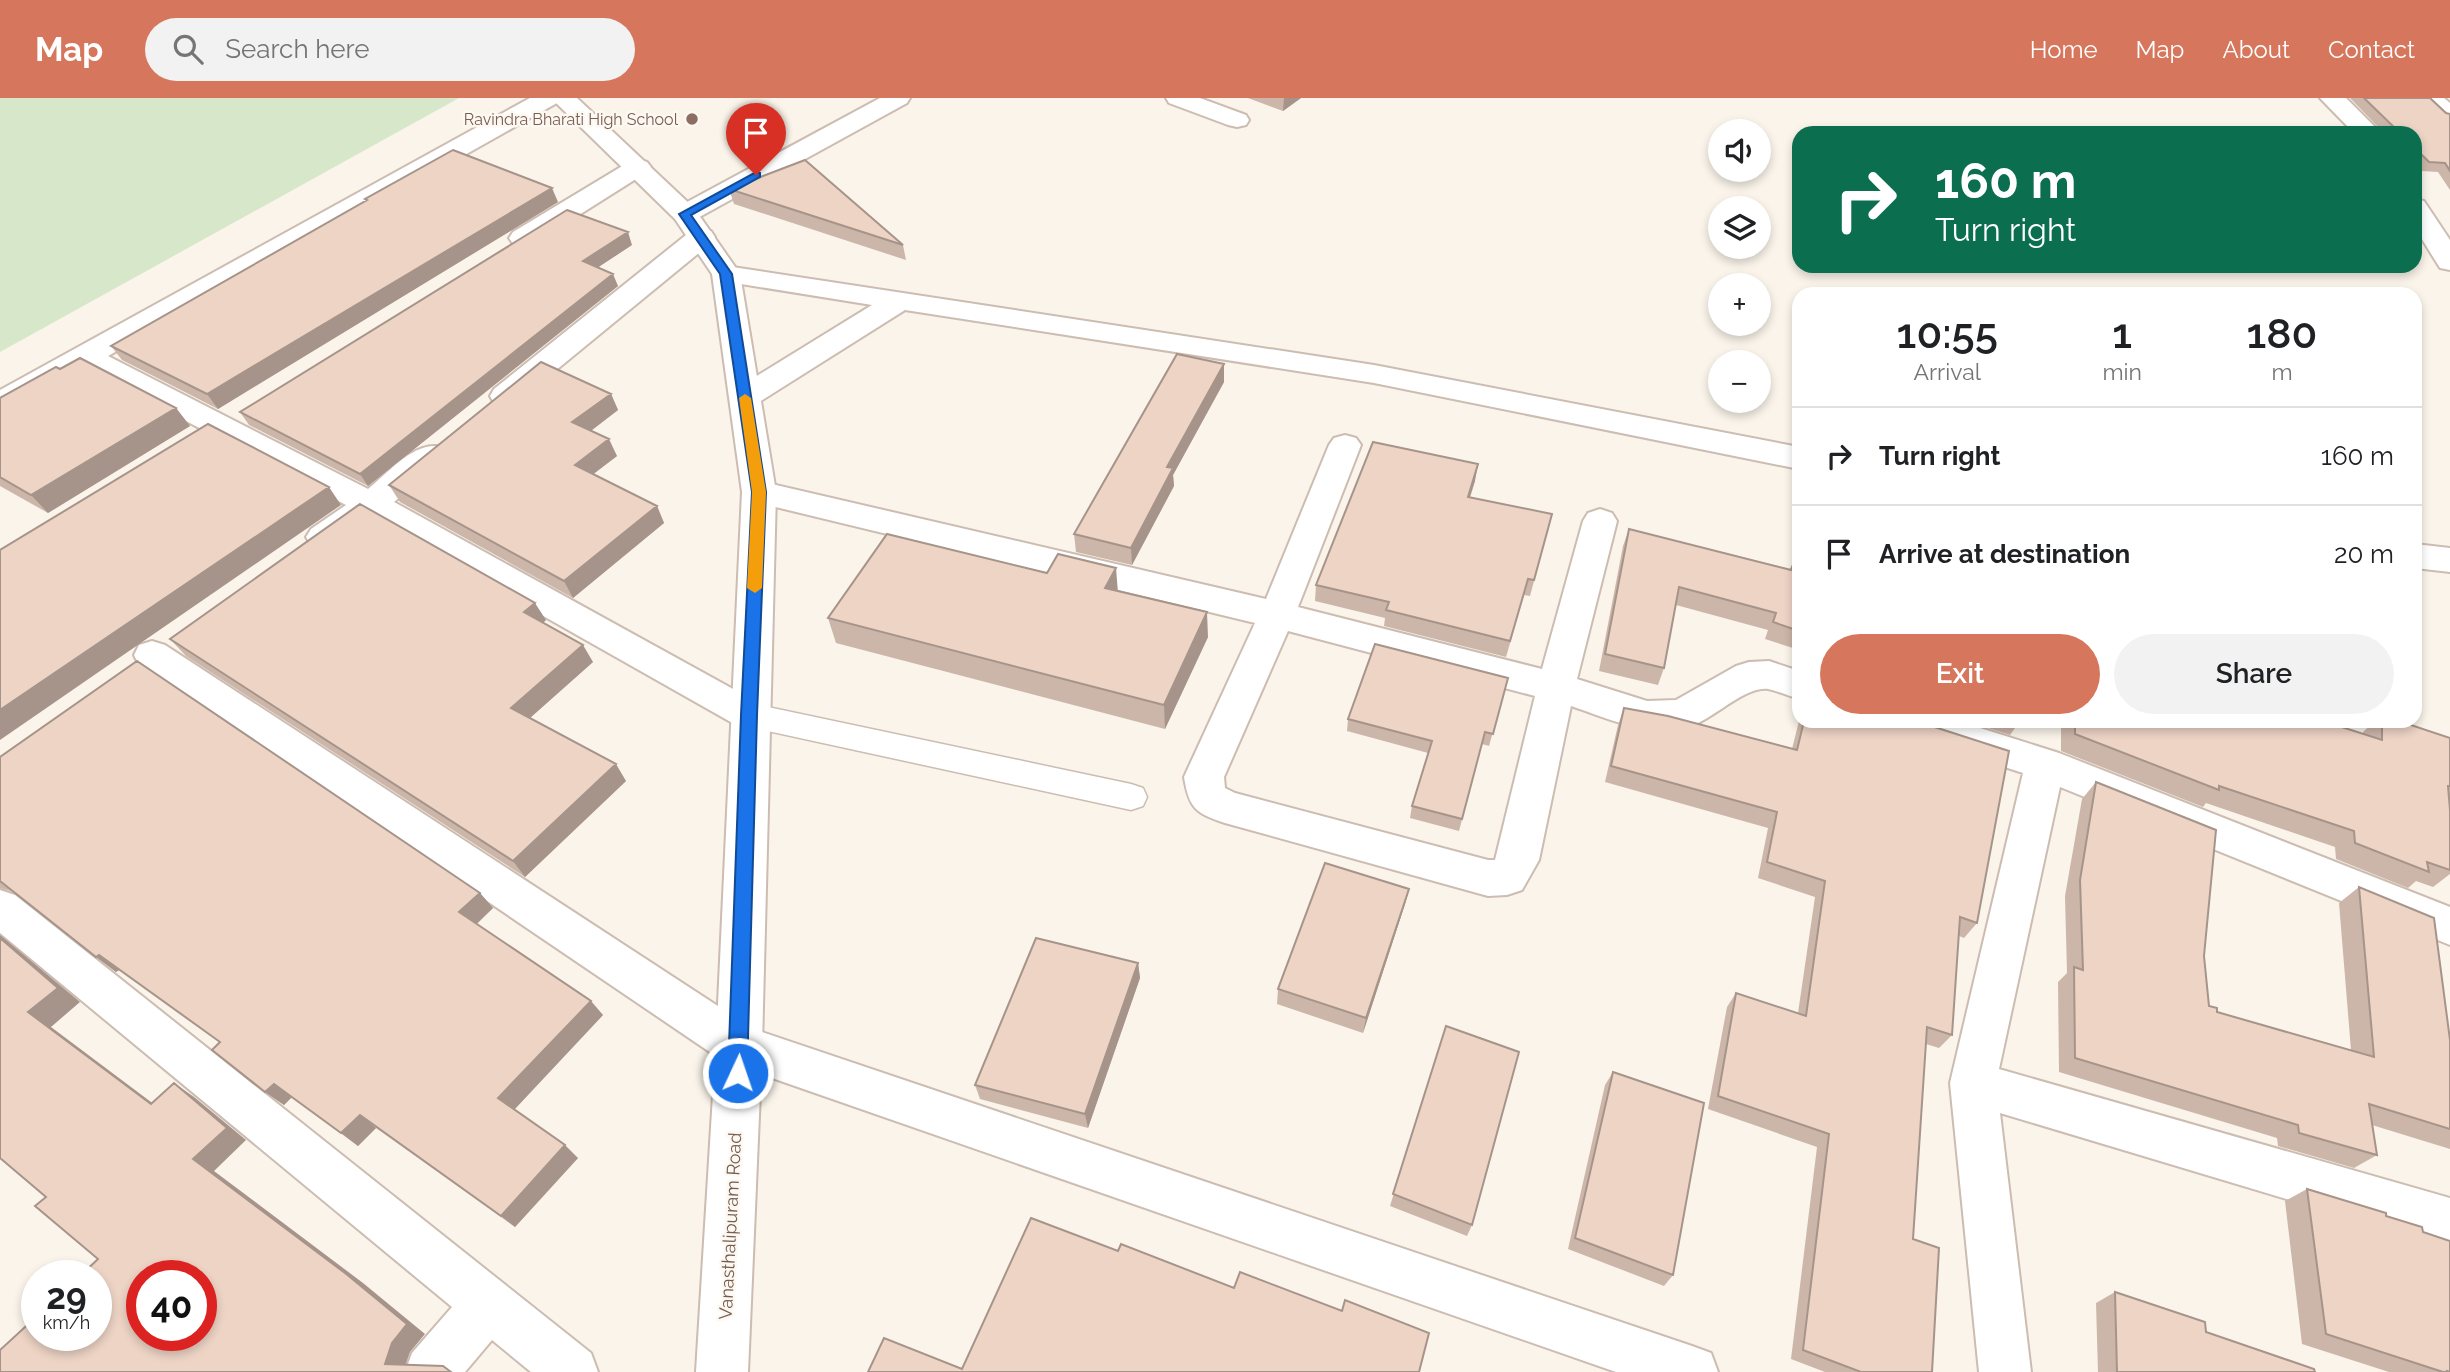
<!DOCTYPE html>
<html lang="en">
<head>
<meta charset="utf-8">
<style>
  :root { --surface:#fff; --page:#f2f2f2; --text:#202124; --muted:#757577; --line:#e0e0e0; --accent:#d6775d }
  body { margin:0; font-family:Raleway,sans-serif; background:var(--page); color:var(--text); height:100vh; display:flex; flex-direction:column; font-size:26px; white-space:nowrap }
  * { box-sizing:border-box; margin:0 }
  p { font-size:23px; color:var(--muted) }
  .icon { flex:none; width:38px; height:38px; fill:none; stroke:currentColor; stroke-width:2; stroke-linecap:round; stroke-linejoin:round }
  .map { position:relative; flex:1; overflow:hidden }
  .side { position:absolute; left:1792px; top:189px; width:630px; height:441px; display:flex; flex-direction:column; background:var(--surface); border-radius:21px; box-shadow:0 4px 10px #0003 }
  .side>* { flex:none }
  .banner { position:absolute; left:1792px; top:28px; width:630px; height:147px; border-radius:21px; box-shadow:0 4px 10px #0003; background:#0b6e4f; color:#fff; overflow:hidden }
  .fabs { position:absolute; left:1708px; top:21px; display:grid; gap:14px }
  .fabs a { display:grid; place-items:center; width:63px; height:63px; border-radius:50%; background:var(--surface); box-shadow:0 4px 10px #0003; font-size:35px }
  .speed { position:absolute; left:21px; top:1162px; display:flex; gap:14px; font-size:35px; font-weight:700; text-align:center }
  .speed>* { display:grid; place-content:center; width:91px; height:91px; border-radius:50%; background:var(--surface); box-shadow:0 4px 10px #0003; line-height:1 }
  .speed small { font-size:18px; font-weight:400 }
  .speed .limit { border:10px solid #d22; background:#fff; color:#111 }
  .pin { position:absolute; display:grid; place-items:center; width:60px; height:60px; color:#fff; margin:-72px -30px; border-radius:50% 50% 50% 0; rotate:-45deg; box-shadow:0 0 7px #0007 }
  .pin .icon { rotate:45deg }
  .me { position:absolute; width:77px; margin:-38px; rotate:3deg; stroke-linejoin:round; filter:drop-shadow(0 0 5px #0008) }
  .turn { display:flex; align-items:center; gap:24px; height:147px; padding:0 28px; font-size:32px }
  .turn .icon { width:91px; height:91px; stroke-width:2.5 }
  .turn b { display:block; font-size:49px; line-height:60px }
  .eta { display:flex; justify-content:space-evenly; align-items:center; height:119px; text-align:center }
  .eta b { font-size:42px; font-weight:600; line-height:49px }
  .action { display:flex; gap:14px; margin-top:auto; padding:14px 28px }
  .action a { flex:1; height:80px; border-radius:42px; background:var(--accent); color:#fff; font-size:28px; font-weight:600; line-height:80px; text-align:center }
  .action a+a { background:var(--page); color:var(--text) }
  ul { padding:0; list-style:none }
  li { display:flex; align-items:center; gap:21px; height:98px; padding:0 28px; border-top:2px solid var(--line) }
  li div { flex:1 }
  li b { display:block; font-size:26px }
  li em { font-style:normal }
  header { display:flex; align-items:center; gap:42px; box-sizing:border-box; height:98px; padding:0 35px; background:var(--accent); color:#fff }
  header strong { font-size:33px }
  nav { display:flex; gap:38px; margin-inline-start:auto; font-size:24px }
  .search { width:490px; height:63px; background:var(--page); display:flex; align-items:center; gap:18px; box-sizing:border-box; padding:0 24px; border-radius:38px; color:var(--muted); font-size:26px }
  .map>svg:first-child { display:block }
</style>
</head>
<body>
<header>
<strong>Map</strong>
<div class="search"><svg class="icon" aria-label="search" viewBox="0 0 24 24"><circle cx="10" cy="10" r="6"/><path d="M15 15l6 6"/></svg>Search here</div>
<nav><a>Home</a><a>Map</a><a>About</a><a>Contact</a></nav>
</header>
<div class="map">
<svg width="2450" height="1274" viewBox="0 0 2450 1274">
  <rect width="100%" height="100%" fill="#faf4ea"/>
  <path fill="#d6e7ca" d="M0 0H459L0 254Z"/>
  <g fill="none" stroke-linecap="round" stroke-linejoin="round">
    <g stroke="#ccbcb1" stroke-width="3">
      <path id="service" d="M749 605 1131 686 1143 690 1147 699 1143 708 1131 712 749 629 738 626 733 617 738 608Z"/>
    </g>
    <g stroke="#ccbcb1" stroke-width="4">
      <path id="minor" d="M530 0H560L557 5 108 258 368 391C389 374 415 342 442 349L447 357 442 365 394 404 762 607 768 617 762 627 749 632 736 627 372 421C353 435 335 454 311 447L306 439 311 431 346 407 85 270 11 312 0 315V292Z
        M880 0H910L907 5 694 122 685 124 676 122 672 116 676 110Z
        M1166 0H1200L1246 17 1249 22 1246 27 1237 29 1228 27 1169 5Z
        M2320 0H2346L2381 35H2354Z
        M2417 0H2444L2450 5V24L2441 22Z
        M638 61 647 64 651 69 647 74 533 146 523 148 513 146 509 140 513 134 629 64Z
        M2415 101 2424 103 2450 142V172L2440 170 2415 130Z
        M701 131 711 133 715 139 711 145 516 305 505 308 494 305 490 298 494 291 691 133Z
        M726 168 1374 267 1799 349V371L1374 285 905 212 756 306 745 309 734 306 730 299 734 292 872 207 716 182 712 176 716 170Z
        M1345 337 1356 340 1361 347 1298 509 1542 571 1583 423 1588 415 1600 411 1612 415 1617 423 1577 581 1647 603 1676 602 1736 568 1749 564 1769 563 1799 573V601C1789 598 1778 593 1768 591 1742 588 1709 627 1681 631 1642 637 1607 620 1571 608L1539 762 1522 792 1507 797 1488 798 1225 725C1195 715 1189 710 1184 679L1255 525 759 405 747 402 742 394 747 386 759 383 1266 501 1329 347 1334 340ZM1288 533 1535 598 1495 762H1488L1235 695 1225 690 1224 679Z
        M2415 446 2450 450V474L2415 470Z
        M152 543 165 547 753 931 1692 1248 1711 1255 1718 1274H1616L723 963 139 567 134 557 139 547Z
        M1892 623H1958L2059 655 2450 809V847L2060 689 1999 971 2450 1100V1150L2000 1015 2031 1274H1979L1950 985 2023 675 1897 634Z
        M0 792 15 797 591 1255 598 1274H531L492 1242 465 1274H405L412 1255 452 1209 0 835Z"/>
    </g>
    <g stroke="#ccbcb1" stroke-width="4">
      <path id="tertiary" d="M551 0H577L694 110 740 176 776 394 762 948 748 1274H696L716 948 742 394 712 176 675 121Z"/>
    </g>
    <use href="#service" fill="#fff" fill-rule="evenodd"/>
    <use href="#minor" fill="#fff" fill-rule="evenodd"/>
    <use href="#tertiary" fill="#fff" fill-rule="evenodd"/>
  </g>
  <path fill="#ccb6a9" d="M1248 0H1301L1283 13Z
    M2350 0H2430L2446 15 2450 16V92L2438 74 2422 73 2415 66V35H2384Z
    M729 91 903 147 906 162 734 106Z
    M365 101 558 104 218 311 122 262 111 248 366 103Z
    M632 147 598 169 618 188 368 388 249 327 240 314Z
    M1224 266V284L1173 377 1174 388 1132 467 1076 454 1074 436Z
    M60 271 176 310 190 328 48 415 0 388V300Z
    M611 296 618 312 591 333 617 358 593 376 657 408 664 425 573 500 400 404 389 387Z
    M1475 383 1470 400 1552 416 1530 498 1524 497 1506 559 1384 528 1385 520 1315 503 1316 487Z
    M1629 431 1790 471 1798 454 1799 455V552L1765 541 1768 532 1676 507 1664 570 1658 587 1599 573 1623 448Z
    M1118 493 1208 539 1165 631 836 545 828 520Z
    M546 522 543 525 593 564 530 620 626 683 525 779 186 558 170 541Z
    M1508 580 1489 648 1482 646 1459 733 1410 720 1412 708 1428 655 1347 633 1348 621Z
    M1624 610 1792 651 1799 623H1916L1977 825 1964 840 1959 838 1952 937 1939 950 1926 946 1913 1141 1932 1274H1825L1791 1261 1817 1049 1708 1011 1727 909 1736 895 1798 915 1815 799 1758 780 1768 730 1605 684 1618 627Z
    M1966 623H2020L2010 637Z
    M2061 623H2323L2363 636V634L2375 623H2399L2450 640V776L2433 789 2416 783 2408 790 2336 761 2335 749 2206 705 2203 709 2061 653Z
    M0 659 480 795 493 810 477 826 603 917 514 1012 578 1060 515 1129 376 1030 358 1048 292 999 284 1007 265 994 220 944 119 872 116 874 14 794 0 790Z
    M2096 684 2204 858 2209 908 2217 914 2351 952 2339 805 2359 789 2450 942V1051L2372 1027 2377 1057 2354 1070 2278 1048 2277 1040 2059 974 2058 884 2067 875 2065 798 2082 701Z
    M1409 791 1405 806 1363 935 1277 906 1278 891Z
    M1138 865 1140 880 1088 1030 980 1001 975 987Z
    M1446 928 1472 1127 1467 1138 1390 1108Z
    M1613 974 1673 1177 1664 1188 1568 1151 1605 987Z
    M2307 1091 2386 1118 2450 1274H2389L2302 1246 2285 1103Z
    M2115 1194 2206 1234 2315 1274H2098L2096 1205Z"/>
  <path fill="#a6948a" d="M1284 0H1301L1283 13Z
    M552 90 558 104 218 311 207 296Z
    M628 134 632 147 588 176 583 163Z
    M613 176 618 188 368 388 360 376Z
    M1224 266V284L1173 377 1174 388 1132 467 1131 450 1167 369Z
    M611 296 618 312 580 341 572 324Z
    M176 310 190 328 48 415 31 397Z
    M609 341 617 358 583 384 575 367Z
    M1478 366 1475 383 1464 416 1468 399Z
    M329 389 341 407 0 642V612Z
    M657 408 664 425 573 500 564 483Z
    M1116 470 1118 495 1105 490Z
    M535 505 546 522 534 532 524 514Z
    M1207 514 1208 539 1165 631 1164 607Z
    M583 547 593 564 522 627 511 610Z
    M616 666 626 683 525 779 513 763Z
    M1409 791 1405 806 1363 935 1366 920Z
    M480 795 493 810 473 829 459 814Z
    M0 837 80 904 51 929 171 1019 151 1006 28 914 0 840Z
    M99 857 119 872 116 874 96 859Z
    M1138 865 1140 880 1088 1030 1085 1016Z
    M591 903 603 917 512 1014 498 1000Z
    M174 985 194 999 246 1042 214 1073 363 1185 425 1236 410 1254 403 1274 385 1266 193 1061Z
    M274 986 292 999 284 1007 265 994Z
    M360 1017 376 1030 358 1048 341 1035Z
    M565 1047 578 1060 515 1129 501 1118Z"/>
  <path fill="#edd4c5" stroke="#a6948a" stroke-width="2" fill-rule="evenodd" d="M2364 0H2430L2446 15 2450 16V73L2445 65 2429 64 2415 50V35H2400Z
    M453 52 552 90 207 296 111 248 367 102 365 101Z
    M805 62 903 147 729 91Z
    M567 112 628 134 583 163 613 176 360 376 240 314Z
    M1177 256 1224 266 1167 369 1173 370 1131 450 1074 436Z
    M80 260 176 310 31 397 0 379V300L56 269 60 271Z
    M541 264 611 296 572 324 609 341 575 367 657 408 564 483 389 387Z
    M208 326 329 389 0 612V452Z
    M1373 344 1478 366 1468 399 1552 416 1534 482 1528 481 1510 543 1386 512 1389 504 1316 487Z
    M360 406 535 505 524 514 583 547 511 610 616 666 513 763 170 541Z
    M1629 431 1791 472 1798 454 1799 455V533L1773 524 1776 515 1679 489 1664 570 1605 556Z
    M887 436 1047 475 1058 456 1116 470 1105 490 1207 514 1164 607 828 520Z
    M1375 546 1508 580 1493 636 1485 634 1462 721 1412 708 1432 643 1348 621Z
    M137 563 480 795 459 814 591 903 498 1000 565 1047 501 1118 360 1017 341 1035 274 986 265 994 212 952 220 944 99 857 96 859 0 783V659Z
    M1624 610 1668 618 1797 652 1804 623H1916L2009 653 1977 825 1960 819 1952 937 1927 929 1913 1141 1939 1150 1932 1274H1861L1803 1252 1829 1036 1718 998 1736 895 1806 918 1825 783 1767 764 1777 714 1611 668Z
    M2075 623H2323L2382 642V623H2399L2450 640V688H2448L2450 712V772L2427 764 2429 774 2355 745 2354 733 2219 688V692L2075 636Z
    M2096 684 2216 732 2204 858 2209 908 2217 910V914L2374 959 2359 789 2434 820 2450 942V1031L2369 1006 2377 1057 2299 1035 2298 1027 2075 960 2074 869 2083 872 2080 782Z
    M1325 765 1409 791 1366 920 1278 891Z
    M0 840 58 890 28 914 151 1006 174 985 227 1030 193 1061 345 1175 407 1226 392 1245 385 1266 443 1268 451 1274H0V1252L37 1218V1237H96V1178H80L98 1161 35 1108 46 1099 0 1060ZM142 1178H201V1237H142Z
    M1036 840 1138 865 1085 1016 975 987Z
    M1446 928 1519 954 1472 1127 1393 1096Z
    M1613 974 1704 1005 1673 1177 1575 1140Z
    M2307 1091 2386 1115V1118L2422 1129 2423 1134 2450 1143V1274L2447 1273V1274H2443L2326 1236Z
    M1031 1120 1118 1153 1121 1146 1234 1190 1240 1174 1342 1213 1345 1202 1429 1235 1419 1274H868L884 1240 962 1271Z
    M2115 1194 2205 1224 2206 1234 2314 1271 2315 1274H2117Z"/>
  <path fill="#1a73e8" stroke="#114b97" stroke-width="2" d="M756 74 760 75V79L691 117 732 176 766 394 757 617 747 975 744 981 738 984 731 981 728 975 741 617 752 394 720 176 679 116Z"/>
  <path fill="#f59e0b" d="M745 296 751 300 766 394 762 490 755 495 747 490 752 394 739 300Z"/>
  <circle fill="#8d6e63" stroke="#fdf8f1" stroke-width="2.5" cx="692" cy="21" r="7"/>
  <g text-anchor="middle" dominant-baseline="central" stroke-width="5" stroke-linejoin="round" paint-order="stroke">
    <g font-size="16" fill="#785e54" stroke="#fdf8f1" text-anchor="end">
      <text x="678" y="21">Ravindra Bharati High School</text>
    </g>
    <g font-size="18" fill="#735c50" stroke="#fdf8f1">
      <text transform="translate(730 1128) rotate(-87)">Vanasthalipuram Road</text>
    </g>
  </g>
</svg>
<div class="fabs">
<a><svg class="icon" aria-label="sound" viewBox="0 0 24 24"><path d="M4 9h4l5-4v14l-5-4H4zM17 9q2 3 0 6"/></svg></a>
<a><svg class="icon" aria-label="layers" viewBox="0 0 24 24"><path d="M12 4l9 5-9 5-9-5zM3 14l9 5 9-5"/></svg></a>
<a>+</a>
<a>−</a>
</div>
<div class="speed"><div>29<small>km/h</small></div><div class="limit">40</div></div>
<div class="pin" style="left:756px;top:77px;background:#d93025"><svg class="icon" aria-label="arrive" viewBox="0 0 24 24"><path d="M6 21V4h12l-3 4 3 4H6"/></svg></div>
<svg class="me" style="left:738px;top:975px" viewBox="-20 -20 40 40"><circle r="17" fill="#1a73e8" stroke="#fff" stroke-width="3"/><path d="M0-11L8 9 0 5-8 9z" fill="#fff"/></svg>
<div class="banner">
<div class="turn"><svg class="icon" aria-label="right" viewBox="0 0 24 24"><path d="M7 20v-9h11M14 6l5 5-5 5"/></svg><div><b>160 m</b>Turn right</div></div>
</div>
<section class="side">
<div class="eta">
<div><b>10:55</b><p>Arrival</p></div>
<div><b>1</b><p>min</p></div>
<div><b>180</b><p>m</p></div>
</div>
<ul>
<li><svg class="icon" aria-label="right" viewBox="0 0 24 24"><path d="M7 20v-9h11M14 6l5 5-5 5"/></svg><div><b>Turn right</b></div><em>160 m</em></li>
<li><svg class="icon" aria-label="arrive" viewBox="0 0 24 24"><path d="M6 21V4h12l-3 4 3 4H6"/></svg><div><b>Arrive at destination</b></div><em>20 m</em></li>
</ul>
<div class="action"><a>Exit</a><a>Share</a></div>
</section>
</div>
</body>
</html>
